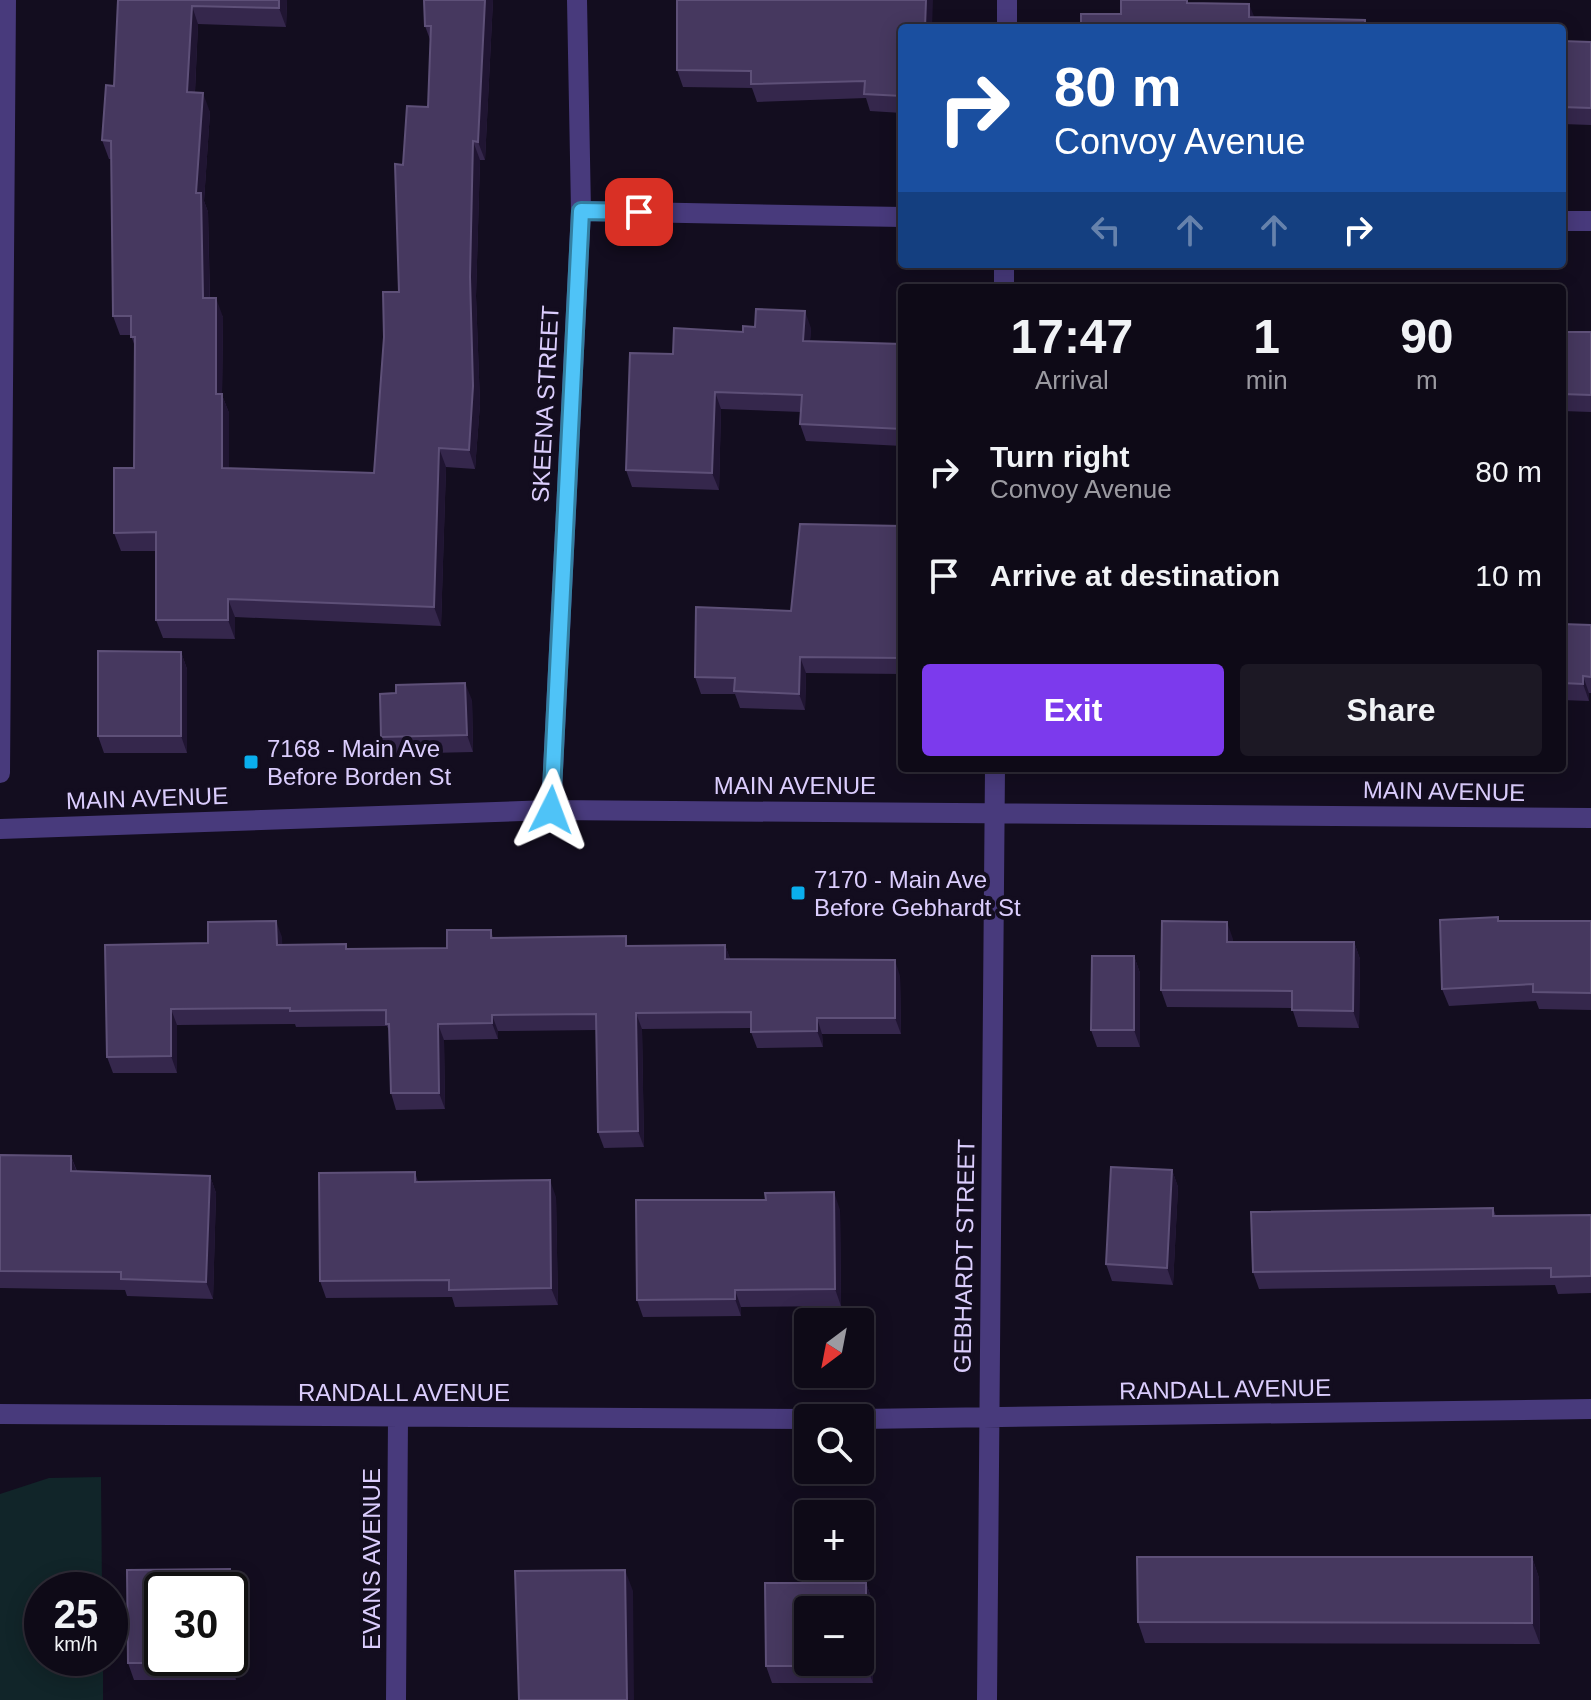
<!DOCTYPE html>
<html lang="en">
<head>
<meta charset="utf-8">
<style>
  :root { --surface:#0e0a17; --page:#1c1824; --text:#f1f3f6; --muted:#9b9aa1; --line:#2e2b36; --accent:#7c3aed }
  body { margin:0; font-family:Arial,sans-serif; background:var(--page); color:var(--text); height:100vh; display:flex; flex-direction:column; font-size:30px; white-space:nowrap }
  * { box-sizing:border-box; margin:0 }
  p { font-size:26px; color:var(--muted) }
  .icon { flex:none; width:44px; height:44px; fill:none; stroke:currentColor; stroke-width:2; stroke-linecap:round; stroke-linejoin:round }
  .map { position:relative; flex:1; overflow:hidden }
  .panel { position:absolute; left:898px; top:284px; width:668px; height:488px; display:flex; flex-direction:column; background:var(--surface); border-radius:8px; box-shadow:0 4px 20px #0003,0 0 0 2px var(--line) }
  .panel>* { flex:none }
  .hud { position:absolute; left:898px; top:24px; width:668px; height:244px; border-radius:8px; box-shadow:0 4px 20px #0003,0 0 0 2px var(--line); background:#1a4fa0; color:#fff; overflow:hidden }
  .needle { width:52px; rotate:212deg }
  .fabs { position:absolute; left:794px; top:1308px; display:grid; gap:16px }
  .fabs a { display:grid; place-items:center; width:80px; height:80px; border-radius:8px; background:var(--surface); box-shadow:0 4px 20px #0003,0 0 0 2px var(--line); font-size:40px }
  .speed { position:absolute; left:24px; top:1572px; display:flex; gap:16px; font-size:40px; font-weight:700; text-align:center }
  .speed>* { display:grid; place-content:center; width:104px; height:104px; border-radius:50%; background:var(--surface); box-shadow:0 4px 20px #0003,0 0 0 2px var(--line); line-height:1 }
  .speed small { font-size:20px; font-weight:400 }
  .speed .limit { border:4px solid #111; border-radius:12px; background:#fff; color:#111 }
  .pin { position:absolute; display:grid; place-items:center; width:68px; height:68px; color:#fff; margin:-34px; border-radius:16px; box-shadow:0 4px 12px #0006 }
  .me { position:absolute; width:88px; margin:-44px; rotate:3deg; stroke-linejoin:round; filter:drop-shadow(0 0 6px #0008) }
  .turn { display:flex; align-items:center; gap:28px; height:168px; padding:0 24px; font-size:36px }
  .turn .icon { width:104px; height:104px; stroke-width:2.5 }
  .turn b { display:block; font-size:56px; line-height:68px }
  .lanes { display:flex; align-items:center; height:76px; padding:0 24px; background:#0003; justify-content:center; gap:40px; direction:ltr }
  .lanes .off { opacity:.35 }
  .eta { display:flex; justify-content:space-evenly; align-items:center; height:136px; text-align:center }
  .eta b { font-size:48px; font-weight:800; line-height:56px }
  .primary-button { display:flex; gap:16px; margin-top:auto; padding:16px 24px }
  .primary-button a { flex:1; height:92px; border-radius:8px; background:var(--accent); color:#fff; font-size:32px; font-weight:800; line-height:92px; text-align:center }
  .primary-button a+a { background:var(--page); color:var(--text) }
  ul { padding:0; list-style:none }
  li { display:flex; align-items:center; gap:24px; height:104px; padding:0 24px }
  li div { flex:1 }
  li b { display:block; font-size:30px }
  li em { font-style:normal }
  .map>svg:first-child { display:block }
</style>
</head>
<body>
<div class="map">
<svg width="1591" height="1700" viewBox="0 0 1591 1700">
  <rect width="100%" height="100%" fill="#130d1f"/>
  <path fill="#112529" d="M101 1477 102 1590H42V1658H103V1700H0V1494L49 1478Z"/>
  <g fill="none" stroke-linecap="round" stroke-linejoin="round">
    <path stroke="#483a7c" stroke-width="20" d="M1007 28V0
      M581 211 902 217
      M1562 221H1591
      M1004 288V264
      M0 773 6 0
      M551 810 581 211 577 0
      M0 829 551 810 1591 818
      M0 1414 808 1419
      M860 1419 1591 1409
      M396 1700 398 1418
      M987 1700 995 768"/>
  </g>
  <path fill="#35274c" d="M118 0H287L286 27 198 24 195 92 210 112 204 201 208 212 210 298 223 317 222 395 229 413V468L374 473 399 292 403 165 428 107 431 42 425 26 424 0H493L485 160H480L476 296 480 404 475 469 446 467 441 626 235 617V639L163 638 156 620V551H121L114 533 134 468 135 347 131 335H120L113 316 111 159H109L102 140 114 86Z
    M902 28V113L870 111 866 98 757 102 752 88 683 87 677 70Z
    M1562 41 1591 42V125L1562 124Z
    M811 328 810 341 902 344V446L806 441 800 424 801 412 721 409 719 490 632 487 626 470 673 354 743 332Z
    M1562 332H1591V412L1562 411Z
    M902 526V674L806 673 805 710 740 708 735 694H701L695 677 791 611Z
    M1562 624 1591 625V693H1589V701L1562 700Z
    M181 652 187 669V753H104L98 736Z
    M396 693 472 700 473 752 387 754 381 737Z
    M1499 921H1591V1010L1539 1009 1536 1001 1449 1006 1442 989Z
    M491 930 493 938 629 946 725 945 730 959 900 976 901 1034H822L823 1047 757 1048 751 1032V1028L642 1029 644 1147 604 1148 598 1132 596 1030 498 1031V1039L444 1040 445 1109 396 1110 391 1093 390 1033 387 1026 296 1027 295 1024 177 1025V1073H113L107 1057 208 943 282 937V945L348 949 447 948Z
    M1233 939V942H1354L1360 959 1359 1028 1298 1027 1292 1008 1167 1007 1161 990Z
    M1134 956 1140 973V1047H1097L1091 1030Z
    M0 1155 71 1156 77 1171 210 1176 216 1193 213 1299 127 1296 125 1290 0 1288Z
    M1172 1170 1178 1187 1173 1285 1112 1281 1106 1264Z
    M415 1172 418 1182 556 1197 558 1305 455 1307 452 1297 326 1298 320 1281Z
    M1493 1208 1496 1216 1591 1215V1293L1558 1294 1555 1285 1259 1289 1253 1272Z
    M840 1210 841 1306 741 1307V1316L643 1317 637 1300Z
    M1532 1557 1539 1578 1540 1644 1145 1643 1138 1622Z
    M230 1569 236 1586V1680H134L128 1663Z
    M866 1583 872 1600 873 1683H772L766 1666Z"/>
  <path fill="#201532" d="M279 0H287L286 27 279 8Z
    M485 0H493L485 160 478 142Z
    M926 0H933L932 28H925Z
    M1249 4 1256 21 1249 17Z
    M192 6 198 24 194 110 187 92Z
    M203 93 210 112 204 201 208 212 210 317 203 298 196 193Z
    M473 141 480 160 476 296 480 404 475 469 469 450 470 277Z
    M216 298 223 317 222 395 229 413V486L222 468 216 394Z
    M805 311 811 328 809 358 803 341Z
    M715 392 721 409 719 490 712 473Z
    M439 448 446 467 441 626 434 607Z
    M228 599 235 617V639L228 620Z
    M181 652 187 669V753L181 736Z
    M800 657 806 673 805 710 799 694Z
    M1583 676 1589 693V701L1583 684Z
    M465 683 472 700 473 752 467 735Z
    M276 921 282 937 283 961 277 945Z
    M1227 922 1233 939V959L1227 942Z
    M1354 942 1360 959 1359 1028 1353 1011Z
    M725 945 731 961 725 959Z
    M1134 956 1140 973V1047L1134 1030Z
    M895 960 900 976 901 1034 895 1018Z
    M171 1009 177 1025V1073L171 1056Z
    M636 1013 642 1029 644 1147 638 1131Z
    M492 1015 498 1031V1039L492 1023Z
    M817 1018 822 1034 823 1047 817 1031Z
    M438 1024 444 1040 445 1109 439 1093Z
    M71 1156 77 1173 71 1171Z
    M1172 1170 1178 1187 1173 1285 1167 1268Z
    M210 1176 216 1193 213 1299 206 1282Z
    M550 1180 556 1197 558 1305 551 1288Z
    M834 1192 840 1210 841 1306 835 1289Z
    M735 1290 741 1307V1316L735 1299Z
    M1532 1557 1539 1578 1540 1644 1532 1623Z
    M230 1569 236 1586V1680L230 1663Z
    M625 1570 633 1591 634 1700H627Z
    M866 1583 872 1600 873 1683 866 1666Z"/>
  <path fill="#46385f" stroke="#5e5078" stroke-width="2" fill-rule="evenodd" d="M118 0H279V8L192 6 187 92 203 93 196 193H201L203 298H216V394H222V468L374 473 384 337 383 292H399L395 164 403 165 407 106 428 107 431 26H425L424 0H485L478 142 473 141 470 277 473 386 469 450 439 448 434 607 228 599V620H156V532L114 533V468H134L135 337H131V316H113L111 141 102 140 106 85 114 86Z
    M677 0H926L925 28H902V96L864 94 865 81 751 84V71L677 70Z
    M1121 0H1187V3L1249 4V17L1365 20V28H1081V14H1121Z
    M1448 26 1503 27V28H1448Z
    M1562 41 1591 42V108L1562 107Z
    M756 309 805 311 803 341 902 344V429L800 424 802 395 715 392 712 473 626 470 630 353 673 354 674 328 743 332V326L755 327Z
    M1562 332H1591V395L1562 394Z
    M800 524 902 526V658L800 657 799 694 734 691 735 678 695 677 696 607 791 611Z
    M1562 624 1591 625V677L1583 676V684L1562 683Z
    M98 651 181 652V736H98Z
    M465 683 467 735 381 737 380 694 396 693V685Z
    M1498 917V921H1591V993L1533 992V984L1442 989 1440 920Z
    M276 921 277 945 346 944V949L447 948V930H491V938L626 936V946L725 945V959L895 960V1018H817V1031L751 1032V1012L636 1013 638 1131 598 1132 596 1014 492 1015V1023L438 1024 439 1093H391L389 1024H386V1010L290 1011V1008L171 1009V1056L107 1057 105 945 208 943V922Z
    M1162 921 1227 922V942H1354L1353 1011 1292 1010V991L1161 990Z
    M1092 956H1134V1030H1091Z
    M0 1155 71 1156V1171L210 1176 206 1282 121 1279V1272L0 1271Z
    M1111 1167 1172 1170 1167 1268 1106 1264Z
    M415 1172V1182L550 1180 551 1288 449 1290V1280L320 1281 319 1173Z
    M834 1192 835 1289 735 1290V1299L637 1300 636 1200H766L765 1193Z
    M1493 1208V1216L1591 1215V1276L1551 1277V1268L1253 1272 1251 1212Z
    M1137 1557H1532V1623L1138 1622Z
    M230 1569V1590H162V1658H230V1663H128L127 1570Z
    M625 1570 627 1700H519L515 1571Z
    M765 1583H866V1666H766ZM808 1610H860V1662H808Z"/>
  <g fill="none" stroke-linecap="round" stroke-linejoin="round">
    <g stroke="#337fa1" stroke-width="20">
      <path id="route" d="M551 810 581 211 639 212"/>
    </g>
    <use href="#route" stroke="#4fc3f7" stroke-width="14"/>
  </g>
  <g fill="#0aaeed" stroke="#130d1f" stroke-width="3">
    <rect x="243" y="754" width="16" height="16" rx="4"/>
    <rect x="790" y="885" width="16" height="16" rx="4"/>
  </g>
  <g text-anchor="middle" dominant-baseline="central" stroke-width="8" stroke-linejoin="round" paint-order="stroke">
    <g font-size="24" fill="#dbcdfd" stroke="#130d1f">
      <text transform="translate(545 404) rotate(-87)">SKEENA STREET</text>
      <text x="795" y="785">MAIN AVENUE</text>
      <text transform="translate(1444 791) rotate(1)">MAIN AVENUE</text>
      <text transform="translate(147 798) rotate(-2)">MAIN AVENUE</text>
      <text transform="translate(964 1256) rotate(-89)">GEBHARDT STREET</text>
      <text transform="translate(1225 1389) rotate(-1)">RANDALL AVENUE</text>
      <text x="404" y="1392">RANDALL AVENUE</text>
      <text transform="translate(371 1559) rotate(-90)">EVANS AVENUE</text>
    </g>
    <g font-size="24" fill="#dbcdfd" stroke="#130d1f" text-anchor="start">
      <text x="267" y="748">7168 - Main Ave<tspan x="267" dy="28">Before Borden St</tspan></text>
      <text x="814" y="879">7170 - Main Ave<tspan x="814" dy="28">Before Gebhardt St</tspan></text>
    </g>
  </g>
</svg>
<div class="fabs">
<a><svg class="needle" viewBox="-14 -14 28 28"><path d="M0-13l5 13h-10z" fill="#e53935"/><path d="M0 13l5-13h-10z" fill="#9b9aa1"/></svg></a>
<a><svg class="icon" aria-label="search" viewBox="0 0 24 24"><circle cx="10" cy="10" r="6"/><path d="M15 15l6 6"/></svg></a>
<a>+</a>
<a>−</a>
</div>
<div class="speed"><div>25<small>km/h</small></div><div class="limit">30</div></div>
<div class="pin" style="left:639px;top:212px;background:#d93025"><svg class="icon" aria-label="arrive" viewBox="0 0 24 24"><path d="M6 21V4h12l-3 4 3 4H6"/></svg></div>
<svg class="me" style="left:551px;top:810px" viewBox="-20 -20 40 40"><path d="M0-17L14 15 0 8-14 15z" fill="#4fc3f7" stroke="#fff" stroke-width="4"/></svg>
<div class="hud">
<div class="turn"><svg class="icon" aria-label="right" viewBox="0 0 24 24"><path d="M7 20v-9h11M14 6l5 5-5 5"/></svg><div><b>80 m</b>Convoy Avenue</div></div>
<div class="lanes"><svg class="icon off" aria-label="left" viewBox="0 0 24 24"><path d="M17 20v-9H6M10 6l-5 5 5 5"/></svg><svg class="icon off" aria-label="ahead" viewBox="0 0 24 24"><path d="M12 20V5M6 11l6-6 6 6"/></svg><svg class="icon off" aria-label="ahead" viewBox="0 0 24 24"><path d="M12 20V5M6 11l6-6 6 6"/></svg><svg class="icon" aria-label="right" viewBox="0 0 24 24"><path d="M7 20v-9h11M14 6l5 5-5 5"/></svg></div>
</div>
<section class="panel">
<div class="eta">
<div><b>17:47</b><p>Arrival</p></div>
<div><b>1</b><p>min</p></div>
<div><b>90</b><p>m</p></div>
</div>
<ul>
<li><svg class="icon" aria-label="right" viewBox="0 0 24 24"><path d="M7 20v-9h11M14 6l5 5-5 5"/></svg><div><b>Turn right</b><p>Convoy Avenue</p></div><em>80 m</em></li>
<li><svg class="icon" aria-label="arrive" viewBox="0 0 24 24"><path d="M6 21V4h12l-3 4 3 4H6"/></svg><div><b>Arrive at destination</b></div><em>10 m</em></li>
</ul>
<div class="primary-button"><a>Exit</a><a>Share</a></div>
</section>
</div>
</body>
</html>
